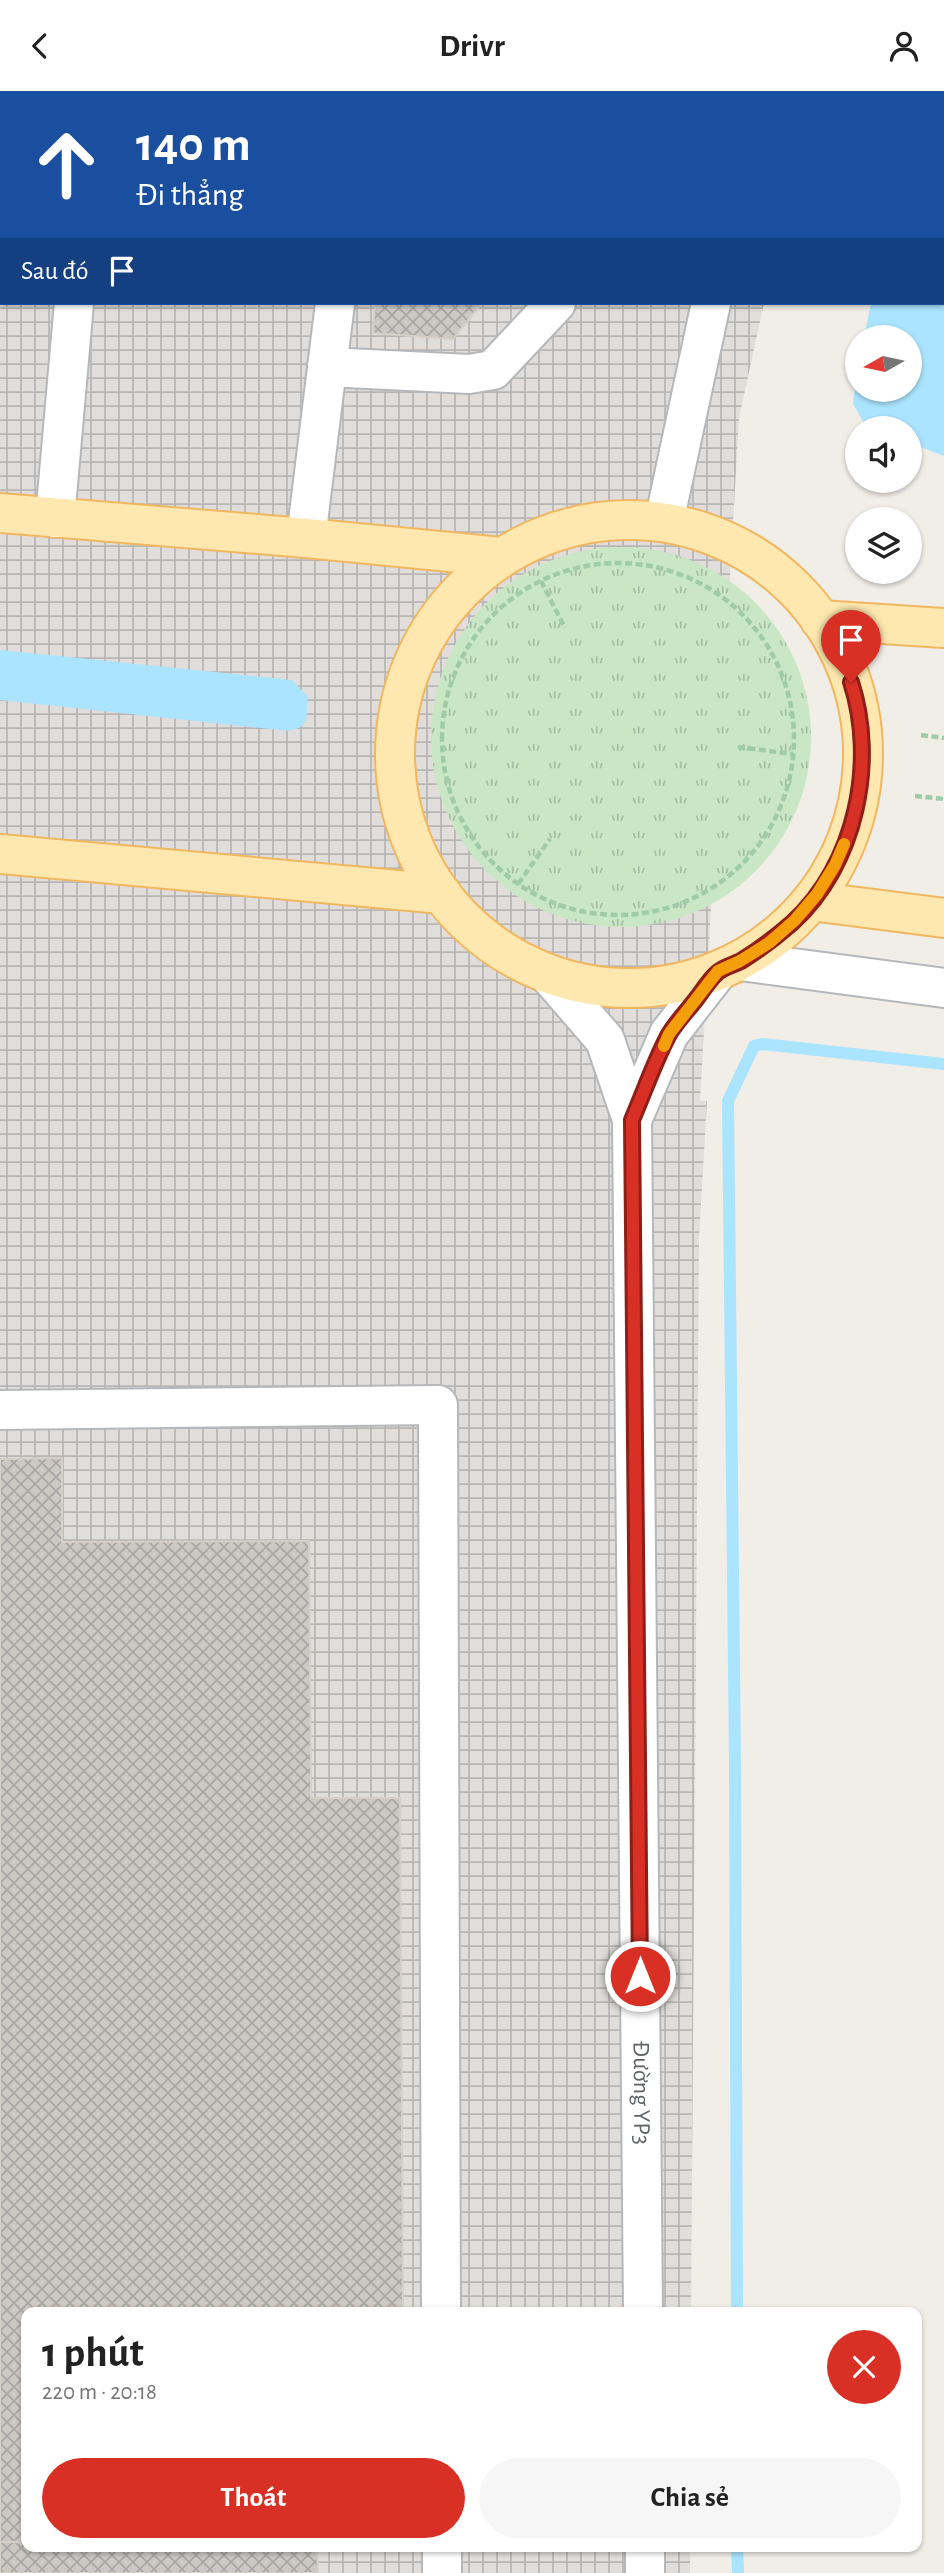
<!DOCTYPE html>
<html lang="vi">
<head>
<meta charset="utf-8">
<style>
  :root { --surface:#fff; --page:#f6f6f6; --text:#222; --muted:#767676; --accent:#d93025 }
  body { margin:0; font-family:"Alegreya Sans",sans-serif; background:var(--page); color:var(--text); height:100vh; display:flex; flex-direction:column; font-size:26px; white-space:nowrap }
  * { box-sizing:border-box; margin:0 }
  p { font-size:23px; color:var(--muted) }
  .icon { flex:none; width:38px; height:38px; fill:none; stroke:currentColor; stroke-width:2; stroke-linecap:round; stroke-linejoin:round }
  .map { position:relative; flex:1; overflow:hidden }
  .sheet { position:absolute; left:21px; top:2216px; width:901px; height:245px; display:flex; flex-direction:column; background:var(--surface); border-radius:14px; box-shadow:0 2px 5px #0004 }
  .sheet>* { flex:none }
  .guide { position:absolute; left:0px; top:0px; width:945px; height:214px; box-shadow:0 2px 5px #0004; background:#1a4fa0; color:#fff; overflow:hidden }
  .needle { width:46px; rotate:261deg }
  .tools { position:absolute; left:845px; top:234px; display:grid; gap:14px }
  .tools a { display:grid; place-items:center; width:77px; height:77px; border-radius:50%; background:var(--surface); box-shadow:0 2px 5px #0004; font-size:35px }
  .pin { position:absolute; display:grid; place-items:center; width:60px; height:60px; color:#fff; margin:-72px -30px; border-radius:50% 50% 50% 0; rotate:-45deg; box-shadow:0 0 7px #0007 }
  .pin .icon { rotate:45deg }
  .me { position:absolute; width:77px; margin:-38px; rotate:0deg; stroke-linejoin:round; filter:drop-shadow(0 0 5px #0008) }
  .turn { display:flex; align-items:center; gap:24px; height:147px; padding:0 21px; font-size:32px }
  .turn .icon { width:91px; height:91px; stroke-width:2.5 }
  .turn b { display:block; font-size:49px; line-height:60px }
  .then { display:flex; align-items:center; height:66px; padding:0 21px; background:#0003; gap:14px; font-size:26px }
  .round { display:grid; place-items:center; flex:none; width:74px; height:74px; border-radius:37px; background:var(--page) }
  .overview { display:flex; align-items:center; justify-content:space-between; height:119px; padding:0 21px }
  h1 { font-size:42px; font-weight:700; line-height:52px }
  .button { display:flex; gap:14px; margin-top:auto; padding:14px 21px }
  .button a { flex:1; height:80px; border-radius:42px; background:var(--accent); color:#fff; font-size:28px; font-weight:700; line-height:80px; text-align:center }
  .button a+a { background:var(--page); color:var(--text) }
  header { display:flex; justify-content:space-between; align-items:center; height:91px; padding:0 21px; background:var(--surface); font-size:32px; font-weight:700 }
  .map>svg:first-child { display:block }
</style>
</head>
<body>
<header><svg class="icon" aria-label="back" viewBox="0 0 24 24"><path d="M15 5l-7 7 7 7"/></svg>Drivr<svg class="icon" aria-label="person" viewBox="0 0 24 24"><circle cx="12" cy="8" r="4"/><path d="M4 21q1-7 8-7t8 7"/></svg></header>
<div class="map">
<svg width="944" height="2482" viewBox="0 0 944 2482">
  <defs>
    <pattern id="industrial-grid" width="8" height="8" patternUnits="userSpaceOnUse" patternTransform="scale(1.75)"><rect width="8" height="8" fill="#e0ddda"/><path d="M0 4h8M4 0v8" fill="none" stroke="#b9b7b5"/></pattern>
    <pattern id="grass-tufts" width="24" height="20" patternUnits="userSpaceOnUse" patternTransform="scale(1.75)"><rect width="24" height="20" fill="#c9e7c5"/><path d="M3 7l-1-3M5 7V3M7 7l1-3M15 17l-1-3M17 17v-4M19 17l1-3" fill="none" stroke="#a6bfa4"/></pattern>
    <pattern id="building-cross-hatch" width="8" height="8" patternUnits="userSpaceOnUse" patternTransform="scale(1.75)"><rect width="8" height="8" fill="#ccc8c4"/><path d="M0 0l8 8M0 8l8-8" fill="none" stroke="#a9a6a3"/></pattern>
  </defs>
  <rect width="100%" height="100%" fill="#f1ede7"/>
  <path fill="url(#industrial-grid)" d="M0 0H809L2 2V212H764L739 327 700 1010H707L699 1147 691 2221H26V2455H690V2482H0Z"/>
  <path fill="url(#grass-tufts)" d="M431 646a190 190 0 1 1 380 0a190 190 0 1 1-380 0Z"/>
  <path fill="#aae4fe" d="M915 0H944V365L910 352V338H874L866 335 853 313 857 282 858 299H910V247H864L871 212H943V2H914Z
    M0 559 292 589 308 606 306 630 299 637 288 640 0 609Z"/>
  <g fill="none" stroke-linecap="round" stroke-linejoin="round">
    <path stroke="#aae4fe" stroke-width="12" d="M737 2221 735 1672 728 1010 754 955 762 953 944 973
      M737 2455 738 2482"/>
  </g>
  <path fill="url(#building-cross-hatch)" stroke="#d5cfc6" stroke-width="2" d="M375 212H482L453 248 373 242Z
    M62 1367V1451L309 1450 311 1707H400L403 2221H26V2451H0V1368Z
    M0 2451H26V2455H317L318 2482H0Z"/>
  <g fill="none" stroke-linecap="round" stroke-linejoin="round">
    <g stroke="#b5b8bb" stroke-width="42">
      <g id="minor">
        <path d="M94 2V0"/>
        <path d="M373 2H380"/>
        <path d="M757 2 758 0"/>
        <path d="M327 276 469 283 493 279 556 212"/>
        <path d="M55 427 74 212"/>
        <path d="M664 431 711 212"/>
        <path d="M306 447 335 212"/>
        <path d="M740 870 944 897"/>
        <path d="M548 883 605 949 632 1029 669 943 718 880"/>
        <path id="s1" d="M632 1029 643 2221"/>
        <path d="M0 1319 438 1314 441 2221"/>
        <path d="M442 2455V2482"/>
        <path d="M645 2455V2482"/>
      </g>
    </g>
    <g stroke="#f1b760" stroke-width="42">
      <path id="major" d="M0 422 306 447 501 466
        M395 663a234 234 0 1 1 468 0a234 234 0 1 1-468 0Z
        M820 529 944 537
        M0 763 442 803
        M811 810 944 827"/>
    </g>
    <path stroke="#9fcba6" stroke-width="4.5" stroke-dasharray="7 3.5" stroke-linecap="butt" d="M442 648a176 176 0 1 1 352 0a176 176 0 1 1-352 0Z
      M541 490 565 537
      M921 644 944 647
      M738 656 793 663
      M915 705 944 708
      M518 793 550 748"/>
    <use href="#minor" stroke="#fff" stroke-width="38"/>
    <use href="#major" stroke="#fee8af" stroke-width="38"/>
  </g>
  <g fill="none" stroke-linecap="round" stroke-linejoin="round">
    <g stroke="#8d1f18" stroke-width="18">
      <path id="route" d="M640 1885 632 1029C644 1001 654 972 668 945 675 932 688 919 697 907 703 899 709 889 717 882 723 876 733 874 741 870 759 859 776 846 792 832 856 774 877 671 851 591"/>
    </g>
    <use href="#route" stroke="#d93025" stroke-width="12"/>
    <path stroke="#f59e0b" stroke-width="12" d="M664 955 669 943 718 880 740 870 769 852 795 829 817 803 835 774 844 753"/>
  </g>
  <g text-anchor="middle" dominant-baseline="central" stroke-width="7" stroke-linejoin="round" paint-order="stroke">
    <g font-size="24" fill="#5f6467" stroke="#fff">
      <text stroke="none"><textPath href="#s1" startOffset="973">Đường YP3</textPath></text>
    </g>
  </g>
</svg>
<div class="tools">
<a><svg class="needle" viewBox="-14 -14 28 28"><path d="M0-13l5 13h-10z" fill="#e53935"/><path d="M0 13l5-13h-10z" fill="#767676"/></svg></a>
<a><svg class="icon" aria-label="sound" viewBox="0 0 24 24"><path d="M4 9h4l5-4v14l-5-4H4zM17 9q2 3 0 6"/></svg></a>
<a><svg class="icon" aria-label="layers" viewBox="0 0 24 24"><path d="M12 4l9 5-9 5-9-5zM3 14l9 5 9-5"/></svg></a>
</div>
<div class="pin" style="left:851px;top:591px;background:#d93025"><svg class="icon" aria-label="arrive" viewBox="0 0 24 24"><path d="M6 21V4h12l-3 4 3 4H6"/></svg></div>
<svg class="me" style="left:640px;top:1885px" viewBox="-20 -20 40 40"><circle r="17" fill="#d93025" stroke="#fff" stroke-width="3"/><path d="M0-11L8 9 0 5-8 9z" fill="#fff"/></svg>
<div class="guide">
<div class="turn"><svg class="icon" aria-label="ahead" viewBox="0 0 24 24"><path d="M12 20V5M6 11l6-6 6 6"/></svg><div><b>140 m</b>Đi thẳng</div></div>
<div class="then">Sau đó<svg class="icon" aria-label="arrive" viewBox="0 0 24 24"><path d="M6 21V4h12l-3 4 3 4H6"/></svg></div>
</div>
<section class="sheet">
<div class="overview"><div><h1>1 phút</h1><p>220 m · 20:18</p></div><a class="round" style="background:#d93025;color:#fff"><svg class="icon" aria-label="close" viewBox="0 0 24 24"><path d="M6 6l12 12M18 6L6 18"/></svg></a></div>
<div class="button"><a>Thoát</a><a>Chia sẻ</a></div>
</section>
</div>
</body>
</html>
